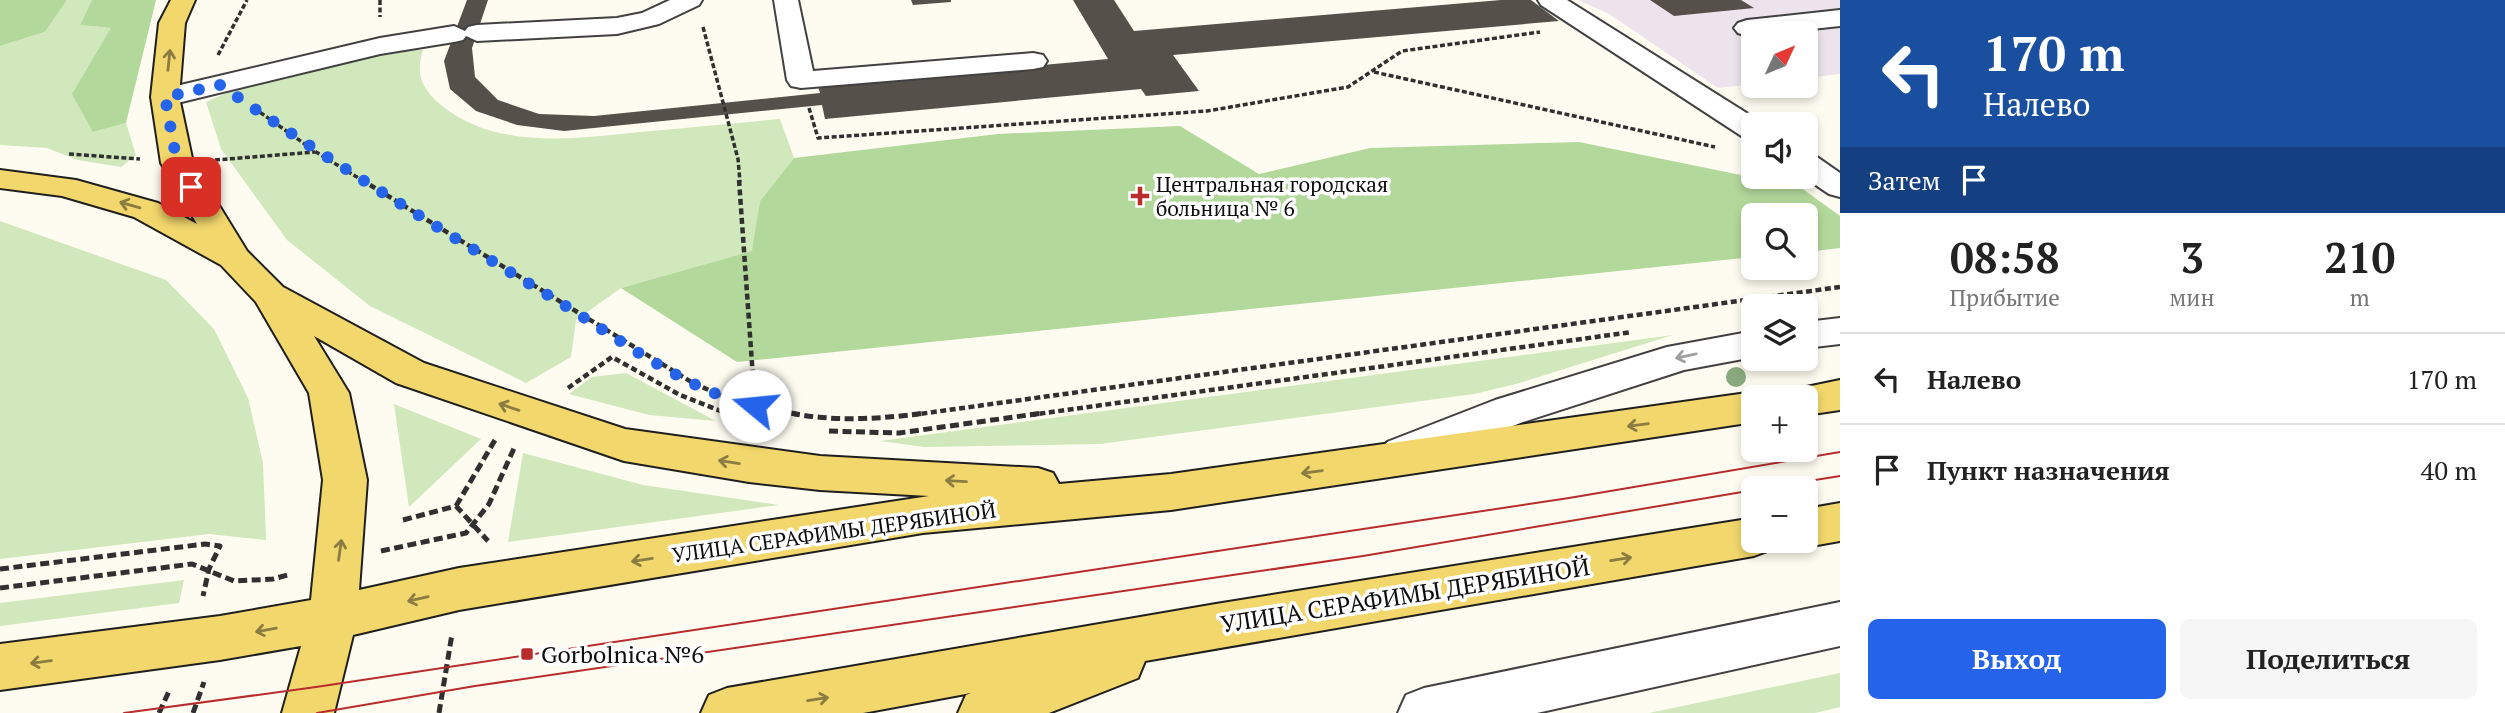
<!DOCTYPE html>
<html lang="ru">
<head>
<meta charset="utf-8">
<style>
  :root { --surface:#fff; --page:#f6f6f6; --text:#222; --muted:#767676; --line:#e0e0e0; --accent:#2563eb }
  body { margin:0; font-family:"PT Serif",serif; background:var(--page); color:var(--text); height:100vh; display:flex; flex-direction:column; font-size:26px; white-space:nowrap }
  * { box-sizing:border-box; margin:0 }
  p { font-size:23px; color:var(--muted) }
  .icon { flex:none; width:38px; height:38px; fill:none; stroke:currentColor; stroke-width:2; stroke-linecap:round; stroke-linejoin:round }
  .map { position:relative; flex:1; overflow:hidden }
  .side { display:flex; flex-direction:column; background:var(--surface); width:665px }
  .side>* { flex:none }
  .guide { background:#1a4fa0; color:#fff; overflow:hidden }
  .needle { width:46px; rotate:46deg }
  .tools { position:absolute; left:1741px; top:21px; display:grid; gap:14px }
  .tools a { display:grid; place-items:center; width:77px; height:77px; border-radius:10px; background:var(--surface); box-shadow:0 4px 10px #0003; font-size:35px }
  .pin { position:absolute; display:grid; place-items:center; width:60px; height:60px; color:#fff; margin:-30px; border-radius:14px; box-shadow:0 4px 10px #0006 }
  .me { position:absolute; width:77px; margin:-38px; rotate:287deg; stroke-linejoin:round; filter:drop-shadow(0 0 5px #0008) }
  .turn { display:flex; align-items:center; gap:24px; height:147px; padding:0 28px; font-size:32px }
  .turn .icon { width:91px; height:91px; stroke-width:2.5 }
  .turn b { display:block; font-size:49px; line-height:60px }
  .then { display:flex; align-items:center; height:66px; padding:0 28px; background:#0003; gap:14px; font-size:26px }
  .eta { display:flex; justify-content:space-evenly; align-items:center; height:119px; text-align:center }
  .eta b { font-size:42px; font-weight:700; line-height:49px }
  .primary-button { display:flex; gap:14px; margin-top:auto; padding:14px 28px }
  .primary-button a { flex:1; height:80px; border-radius:10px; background:var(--accent); color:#fff; font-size:28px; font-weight:700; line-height:80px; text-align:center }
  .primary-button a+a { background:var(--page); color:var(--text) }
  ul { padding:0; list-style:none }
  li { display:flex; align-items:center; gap:21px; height:91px; padding:0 28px; border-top:2px solid var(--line) }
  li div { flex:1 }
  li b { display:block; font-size:26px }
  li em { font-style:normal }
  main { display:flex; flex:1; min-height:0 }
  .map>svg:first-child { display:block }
</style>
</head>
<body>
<main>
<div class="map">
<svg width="1840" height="713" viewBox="0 0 1840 713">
  <rect width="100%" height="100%" fill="#fefcf0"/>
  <path fill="#ece3ec" d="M1578 0H1840V74L1806 78V33H1754L1753 84 1718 88 1609 14Z"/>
  <path fill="#d0e8bb" d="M67 0H92L80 25 111 28 93 132 126 123 136 155 121 167 78 160 47 148 0 145V46L45 32Z
    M375 49 423 50C415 74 422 89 441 105 499 153 583 137 652 131 694 127 737 123 780 119L794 158 760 201 753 251 621 288 576 320 571 357 526 383 370 306 287 240 221 149 206 102 263 77Z
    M0 221 166 280 214 329 248 398 263 463 266 540 209 534 0 559Z
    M1673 335 1516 384 1474 394 1100 444 924 447 880 441Z
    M626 373 716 421 649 415 569 394 592 377Z
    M394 404 481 439 409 507Z
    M523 453 643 485 779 505 508 542Z
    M184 580 179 603 0 626V603Z
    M1840 673V707L1815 713H1649Z"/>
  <path fill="#b3d89b" d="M0 0H67L45 32 0 46Z
    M92 0H156L126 123 93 132 72 94 111 28 80 25Z
    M1180 126 1259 174 1370 148 1579 142 1800 187 1840 216V248L1806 252V215H1754L1753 257 737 362 621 288 752 251 760 201 794 158 998 134Z"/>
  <path fill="#56504b" d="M467 0H488L472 48 475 77 498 100 539 114 594 116 820 93 818 86 1108 59 1073 0H1114L1134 31 1501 0H1531L1559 21 1173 55 1199 91 1146 96 1141 89 825 119 822 105 564 131 517 125 476 111 450 89 444 61Z
    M911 0H951V2L913 5Z
    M1650 0H1741L1754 8 1674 16Z"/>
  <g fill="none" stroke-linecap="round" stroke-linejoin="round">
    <g stroke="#414141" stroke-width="4">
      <path id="minor" d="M670 0H702L699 5 659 24 617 34 477 41 466 36 463 40 454 42 380 54 165 106 155 103 151 97 155 91 380 38 454 26 465 31 468 27 477 25 617 18 642 13Z
        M774 0H798L813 71 1033 53 1043 55 1047 61 1043 67 1033 69 801 88 791 86 787 80Z
        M1538 0H1567L1764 124H1754V140L1743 137 1541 5Z
        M1840 10V26L1747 36 1738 33 1734 28 1738 23 1747 20Z
        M1806 155 1817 157 1840 173V197L1829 194 1804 177Z
        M1840 318V344L1806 348V322Z
        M1754 331V357L1684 370 1523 422 1402 470 1387 466 1381 454 1387 442 1495 400 1667 347Z
        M1840 602V646L1537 713H1398L1406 695 1424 688Z"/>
    </g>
    <g stroke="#1f1f1f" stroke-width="4">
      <path id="major" d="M171 0H195L185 23 179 97 193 163 247 251 283 287 424 363 625 429 820 456 1038 468 1053 473 1059 484 1171 474 1754 392 1769 397H1754V422L1171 510 923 533 459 610 353 635 334 713H282L301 646 220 660 0 690V644L220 616 311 600 323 480 309 393 256 302 221 265 134 217 62 196 0 188V170L76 180 158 203 197 224 161 163 151 97 159 23ZM314 336 396 383 624 461 749 482 820 490 929 496 459 568 359 590 367 480 349 393Z
        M1840 380V410L1806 415V397H1787L1792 390Z
        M1840 503V541L1806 547 1790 541H1806V509Z
        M1754 518V541H1775L1770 550 1754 556 1145 661 1138 678 1049 713H958L966 695 971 693 863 713H701L709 695 727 688 1216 604Z"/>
    </g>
    <path stroke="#303030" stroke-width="3.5" stroke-dasharray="5 2.5" stroke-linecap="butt" d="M380 0V17
      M703 27 738 159 740 182
      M218 55 247 0
      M1374 72 1715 147
      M254 108 316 152 365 182
      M809 108 818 138 1207 111 1348 87 1402 51 1540 32
      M69 154 140 159
      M215 160 315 152"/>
    <path stroke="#303030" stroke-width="4.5" stroke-dasharray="6 3.5" stroke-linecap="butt" d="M362 180 693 383 736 402 800 415
      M739 180 755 406
      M568 388 612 357 680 395 731 415
      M912 415 1840 287
      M1030 415 1632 332"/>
    <path stroke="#303030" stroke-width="5" stroke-dasharray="9 4.5" stroke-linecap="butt" d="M725 413 775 425
      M791 413C833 422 882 419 925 413
      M829 431 899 433 1043 413
      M456 506 495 440
      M403 520 456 506 488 541
      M381 551 466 533 489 504 515 446
      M0 569 205 544 220 546 209 569 203 596
      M0 588 192 564 234 581 273 579 291 574
      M159 713 170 689
      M193 713 204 682
      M439 713 452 634"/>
    <use href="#minor" fill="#fff" fill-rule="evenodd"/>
    <use href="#major" fill="#f2d76c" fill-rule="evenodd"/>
    <path stroke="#b82c2d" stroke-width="2" d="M1766 488 1840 476
      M124 713 316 687 1569 498 1840 452
      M317 713 475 686 1363 556 1754 490"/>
  </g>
  <circle fill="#8aa87e" cx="1736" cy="377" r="10"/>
  <defs><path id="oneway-shaft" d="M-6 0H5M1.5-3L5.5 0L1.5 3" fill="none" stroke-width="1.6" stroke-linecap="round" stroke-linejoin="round" transform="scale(1.75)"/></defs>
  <g stroke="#8b7d42">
    <use href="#oneway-shaft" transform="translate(169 60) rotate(-84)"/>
    <use href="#oneway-shaft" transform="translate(130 205) rotate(-164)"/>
    <use href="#oneway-shaft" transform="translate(509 407) rotate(-161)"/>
    <use href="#oneway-shaft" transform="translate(1638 425) rotate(172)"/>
    <use href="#oneway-shaft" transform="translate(729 462) rotate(-171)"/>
    <use href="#oneway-shaft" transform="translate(1312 472) rotate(172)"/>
    <use href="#oneway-shaft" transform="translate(956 481) rotate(-177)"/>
    <use href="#oneway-shaft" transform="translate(340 550) rotate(-82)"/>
    <use href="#oneway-shaft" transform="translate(1621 559) rotate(-9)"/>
    <use href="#oneway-shaft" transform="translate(642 560) rotate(171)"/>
    <use href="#oneway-shaft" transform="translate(418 599) rotate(167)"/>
    <use href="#oneway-shaft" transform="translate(266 630) rotate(170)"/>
    <use href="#oneway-shaft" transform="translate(41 662) rotate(173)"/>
    <use href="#oneway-shaft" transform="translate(818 699) rotate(-9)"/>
  </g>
  <use stroke="#9f9f9f" href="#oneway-shaft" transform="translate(1686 356) rotate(168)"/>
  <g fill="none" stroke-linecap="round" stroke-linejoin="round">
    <path stroke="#2563eb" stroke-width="12" stroke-dasharray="0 21.6" d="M191 187 177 163 165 97 220 85C332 163 448 234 564 305 619 339 691 393 755 406"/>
  </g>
  <g fill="#b82c2d" stroke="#fff" stroke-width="2.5">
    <path d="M1136.5 185.5h7v7h7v7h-7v7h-7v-7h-7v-7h7z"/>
    <rect x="520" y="647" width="14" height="14" rx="3.5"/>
  </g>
  <g text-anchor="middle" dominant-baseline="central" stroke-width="7" stroke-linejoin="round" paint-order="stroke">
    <g font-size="21" fill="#0e0e0e" stroke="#fff" text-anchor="start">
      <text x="1156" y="184">Центральная городская<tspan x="1156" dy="24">больница № 6</tspan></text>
    </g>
    <g font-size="21" fill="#0e0e0e" stroke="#fff">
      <text transform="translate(834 532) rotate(-8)">УЛИЦА СЕРАФИМЫ ДЕРЯБИНОЙ</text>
    </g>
    <g font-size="24" fill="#0e0e0e" stroke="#fff">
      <text transform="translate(1405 595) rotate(-9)">УЛИЦА СЕРАФИМЫ ДЕРЯБИНОЙ</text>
    </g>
    <g font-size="24" fill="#0e0e0e" stroke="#fff" text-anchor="start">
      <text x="541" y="654">Gorbolnica №6</text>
    </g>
  </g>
</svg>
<div class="tools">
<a><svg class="needle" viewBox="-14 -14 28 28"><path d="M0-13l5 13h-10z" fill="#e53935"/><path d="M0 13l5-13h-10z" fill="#767676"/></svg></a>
<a><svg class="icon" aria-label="sound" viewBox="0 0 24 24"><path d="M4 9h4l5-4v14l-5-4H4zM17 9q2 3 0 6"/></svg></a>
<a><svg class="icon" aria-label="search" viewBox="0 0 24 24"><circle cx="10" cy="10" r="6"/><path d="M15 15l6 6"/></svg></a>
<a><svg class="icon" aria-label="layers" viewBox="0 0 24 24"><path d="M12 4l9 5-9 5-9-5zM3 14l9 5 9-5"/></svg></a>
<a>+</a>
<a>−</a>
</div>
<div class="pin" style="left:191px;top:187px;background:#d93025"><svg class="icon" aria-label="arrive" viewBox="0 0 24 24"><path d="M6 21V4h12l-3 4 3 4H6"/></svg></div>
<svg class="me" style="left:755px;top:406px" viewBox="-20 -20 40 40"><circle r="19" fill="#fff"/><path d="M0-13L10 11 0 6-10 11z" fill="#2563eb"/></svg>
</div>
<section class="side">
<div class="guide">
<div class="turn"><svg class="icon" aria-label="left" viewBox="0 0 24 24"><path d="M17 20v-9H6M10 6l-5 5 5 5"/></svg><div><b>170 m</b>Налево</div></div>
<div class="then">Затем<svg class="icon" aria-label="arrive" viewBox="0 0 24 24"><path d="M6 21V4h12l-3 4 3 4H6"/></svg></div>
</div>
<div class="eta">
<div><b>08:58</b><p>Прибытие</p></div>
<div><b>3</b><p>мин</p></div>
<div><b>210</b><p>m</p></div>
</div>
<ul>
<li><svg class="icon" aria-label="left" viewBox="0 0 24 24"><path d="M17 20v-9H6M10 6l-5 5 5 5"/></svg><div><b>Налево</b></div><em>170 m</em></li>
<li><svg class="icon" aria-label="arrive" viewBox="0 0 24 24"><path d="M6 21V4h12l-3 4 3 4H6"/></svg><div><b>Пункт назначения</b></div><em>40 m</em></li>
</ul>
<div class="primary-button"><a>Выход</a><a>Поделиться</a></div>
</section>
</main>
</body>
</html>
